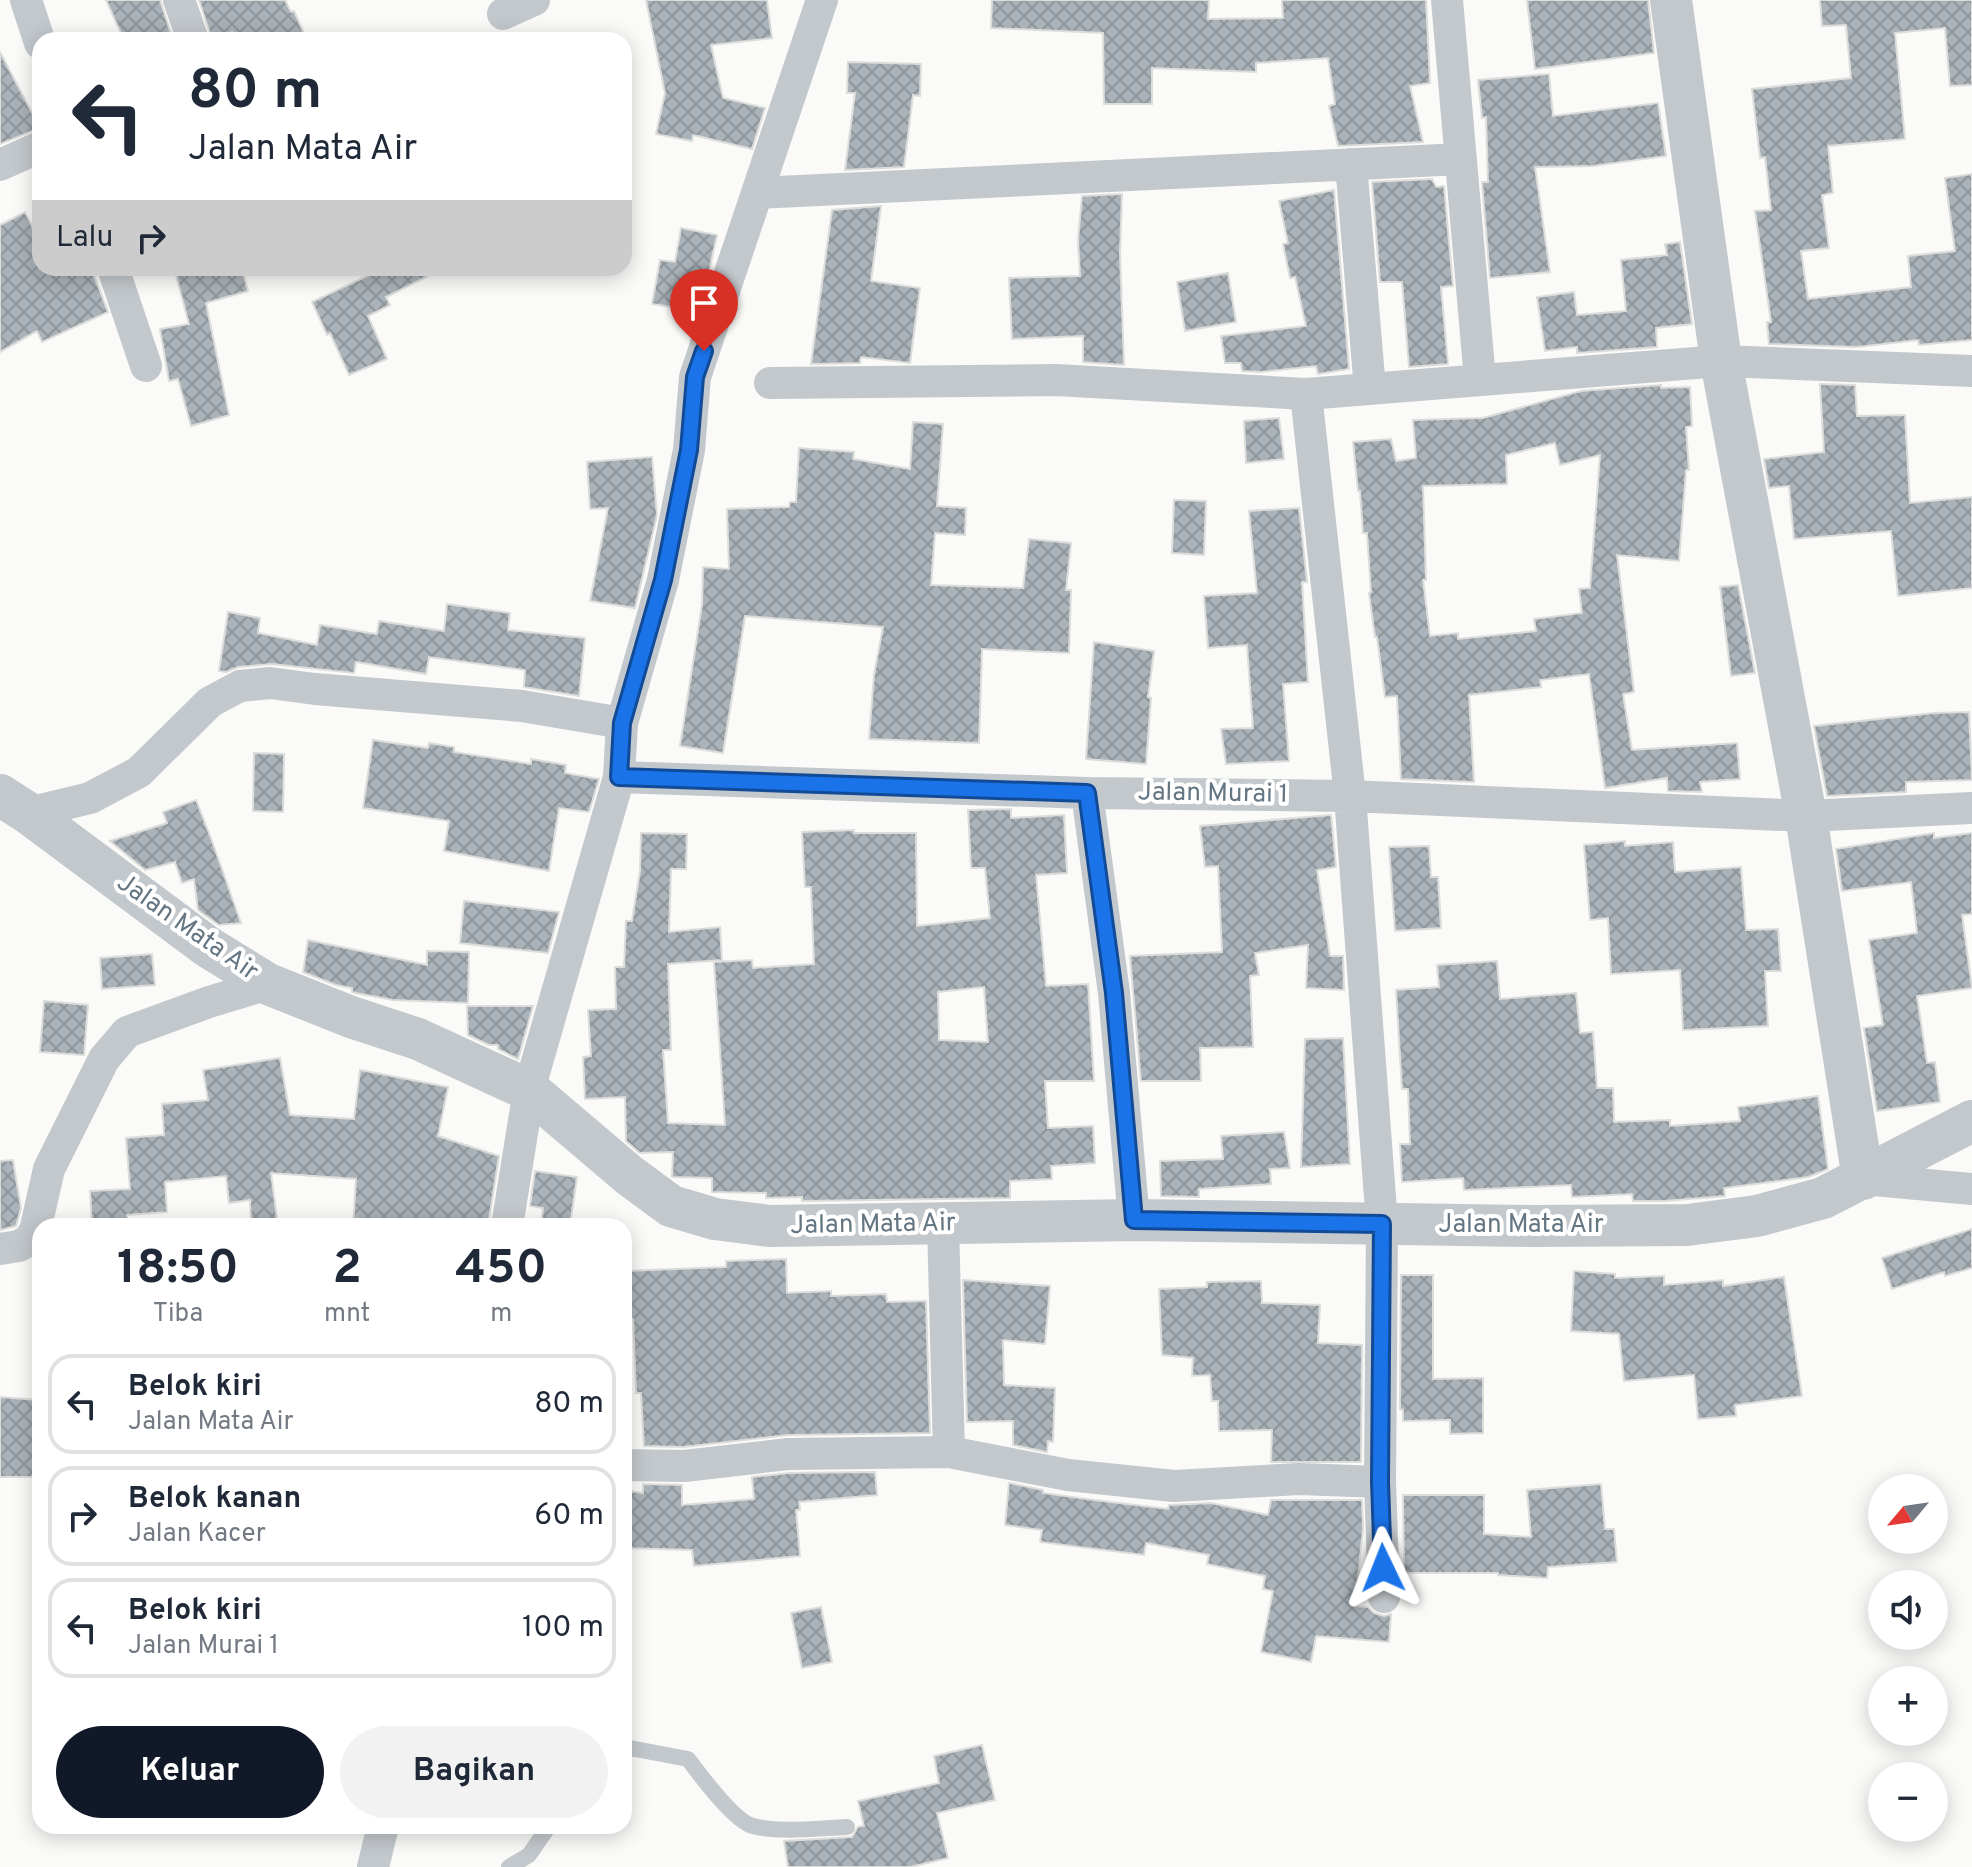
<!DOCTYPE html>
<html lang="id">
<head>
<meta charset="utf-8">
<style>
  :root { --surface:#fff; --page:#f2f2f3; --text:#1f2937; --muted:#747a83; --line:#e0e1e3; --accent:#111827 }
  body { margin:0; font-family:Overpass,sans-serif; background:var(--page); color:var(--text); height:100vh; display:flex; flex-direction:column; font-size:30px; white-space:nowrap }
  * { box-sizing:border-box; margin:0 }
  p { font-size:26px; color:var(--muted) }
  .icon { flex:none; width:44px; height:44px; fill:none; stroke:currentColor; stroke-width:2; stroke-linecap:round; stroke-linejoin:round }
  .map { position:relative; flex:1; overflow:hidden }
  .panel { position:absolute; left:32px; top:1218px; width:600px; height:616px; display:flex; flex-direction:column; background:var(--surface); border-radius:24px; box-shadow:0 4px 20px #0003 }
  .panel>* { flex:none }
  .banner { position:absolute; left:32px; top:32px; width:600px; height:244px; border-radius:24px; box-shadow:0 4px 20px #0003; background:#fff; color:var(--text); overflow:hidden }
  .needle { width:52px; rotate:241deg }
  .controls { position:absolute; left:1868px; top:1474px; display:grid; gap:16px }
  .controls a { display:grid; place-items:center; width:80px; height:80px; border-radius:50%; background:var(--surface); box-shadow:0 4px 20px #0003; font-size:40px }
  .pin { position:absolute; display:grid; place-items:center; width:68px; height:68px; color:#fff; margin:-82px -34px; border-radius:50% 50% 50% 0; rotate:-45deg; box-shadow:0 0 8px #0007 }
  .pin .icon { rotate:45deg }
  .me { position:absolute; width:88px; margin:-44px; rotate:358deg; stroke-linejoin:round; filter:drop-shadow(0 0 6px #0008) }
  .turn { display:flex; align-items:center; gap:28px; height:168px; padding:0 24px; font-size:36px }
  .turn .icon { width:104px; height:104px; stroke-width:2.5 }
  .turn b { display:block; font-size:56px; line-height:68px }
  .then { display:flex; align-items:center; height:76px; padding:0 24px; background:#0003; gap:16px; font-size:30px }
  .eta { display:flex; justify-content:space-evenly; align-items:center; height:136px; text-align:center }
  .eta b { font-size:48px; font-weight:700; line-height:56px }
  .button { display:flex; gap:16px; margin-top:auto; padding:16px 24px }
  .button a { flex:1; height:92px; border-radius:48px; background:var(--accent); color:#fff; font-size:32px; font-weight:700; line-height:92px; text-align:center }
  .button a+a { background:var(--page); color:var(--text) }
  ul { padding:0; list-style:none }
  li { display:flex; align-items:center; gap:24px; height:100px; margin:0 16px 12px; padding:0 8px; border:4px solid var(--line); border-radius:24px }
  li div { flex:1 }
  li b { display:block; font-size:30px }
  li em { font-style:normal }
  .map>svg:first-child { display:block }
</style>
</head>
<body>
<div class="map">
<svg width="1972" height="1867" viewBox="0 0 1972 1867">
  <defs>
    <pattern id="building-cross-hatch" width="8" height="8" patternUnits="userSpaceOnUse" patternTransform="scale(2)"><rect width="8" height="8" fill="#aab3b9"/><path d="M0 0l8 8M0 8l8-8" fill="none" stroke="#8e969c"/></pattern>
  </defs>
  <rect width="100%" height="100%" fill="#fafaf8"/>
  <path fill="url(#building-cross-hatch)" stroke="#dcdcda" stroke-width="2" fill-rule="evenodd" d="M106 0H160L173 40H124Z
    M199 0H285L291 12 294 11 307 40H235L232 32 212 40Z
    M646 0H767L772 38 711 45 723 98 765 108 752 149 693 135 692 141 656 134 665 93Z
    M992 0H1209L1208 19 1283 18 1282 0H1426L1430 83 1410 86 1423 142 1338 146 1329 106 1335 104 1328 58 1256 63V72L1152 68V104H1104L1103 33 991 28Z
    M1527 0H1648L1654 53 1535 69Z
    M1820 0H1972V85L1950 86 1945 28 1895 33 1905 139 1828 146 1833 193 1822 195 1829 248 1801 251 1808 299 1911 287 1908 256 1955 251 1945 178 1972 174V340L1919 345 1918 340 1857 347 1769 344 1767 322H1771L1755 211 1771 210 1765 157 1760 158 1752 89 1851 78 1846 25 1822 26Z
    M0 52 40 128 0 144Z
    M848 62 921 64 920 96 913 95 904 167 845 170 855 93H847Z
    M1549 74 1553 116 1658 103 1666 156 1593 166 1535 167 1550 272 1490 278 1482 182H1488L1486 117 1482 118 1478 80Z
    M1432 179 1436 187 1444 186 1453 286 1441 287 1448 364 1409 367 1402 282H1380L1372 182Z
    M1334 190 1349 369 1318 374 1316 366 1261 372 1242 371 1241 363H1225L1221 336 1306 326 1295 277 1290 278 1283 244 1288 243 1279 201Z
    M1122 194 1120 254 1124 365 1083 362V336L1012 339 1009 278 1080 276 1078 240 1082 196Z
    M881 206 871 281 920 288 910 363 861 357 860 363 811 364 832 210Z
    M25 212 40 242V268H91L108 312 42 342 37 331 0 352V225Z
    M681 228 717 235 706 285 683 281 679 308 652 304 660 260 675 262Z
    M1680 242 1692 324 1656 328 1657 347 1577 353V347L1545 351 1537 297 1574 292 1577 315 1626 311 1621 260 1667 255 1665 244Z
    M174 268H242L248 291 206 303 229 415 191 426 178 379 169 381 160 329 189 324Z
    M384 268H444L386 297 390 305 368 316 387 359 349 375 330 333 327 335 312 302Z
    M1228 273 1236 322 1185 331 1177 282Z
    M1820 384 1855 385 1857 416 1905 415 1910 503 1972 497V588L1898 596 1891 531 1794 539 1789 486 1769 488 1764 459 1824 452Z
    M1661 385V388L1690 387 1692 426 1686 427 1689 470H1686L1679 561 1617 555 1634 692 1623 694 1632 750 1737 743 1740 779 1700 782 1702 792 1668 791 1667 778 1605 788 1589 674 1540 680 1541 687 1469 695 1474 782 1401 779 1397 696 1385 697 1377 637H1375L1369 593 1371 592 1367 533H1363L1360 491H1358L1353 442 1391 439 1396 461 1416 458 1413 420 1483 418 1581 391ZM1555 443 1560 465 1600 455 1590 588 1579 589 1582 613 1534 619 1536 631 1458 639V633L1430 636 1423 580H1426L1423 486 1507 484 1506 455Z
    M1279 418 1284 459 1246 463 1244 421Z
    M913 422 943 424 937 506 966 508 965 535 935 533 931 585 1023 588 1029 539 1071 543 1066 590H1071L1069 653 982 649 979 743 869 739 874 675 883 627 745 616 723 753 680 746 702 605 703 567 729 569 727 509 789 507 790 502H796L799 448 854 452 853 459 910 469Z
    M652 457 657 515 635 608 590 601 608 508 590 509 587 462Z
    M1174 500 1206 501 1204 555 1172 553Z
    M1299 508 1307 582H1302L1308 682 1283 684 1289 761 1226 764 1221 729 1253 728 1247 645 1208 648 1204 596 1257 593 1249 511Z
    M1738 585 1755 673 1731 676 1720 587Z
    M447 604 510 613 508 630 585 638 579 696 524 687 525 670 429 657 426 674 356 662 354 673 272 664 238 667 226 672 219 671 228 612 260 618 258 633 317 645 320 625 377 634 379 621 444 631Z
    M1094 642 1154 651 1148 697 1151 698 1146 764 1086 759Z
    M1969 712 1972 780 1906 782V792L1827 796 1814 726 1934 713Z
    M373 740 428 748 429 743 454 747V752L531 764V759L566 765 565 773 599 779 589 812 559 808 549 871 444 851 449 821 363 808Z
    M254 753 284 754 283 812 253 811Z
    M196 800 212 841 241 923 219 925 198 910 194 879 182 883 175 862 145 870 110 841 167 823 163 812Z
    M1011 809V818L1064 815 1067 873 1036 875 1046 986 1088 984 1094 1081H1045L1048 1128 1093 1126 1095 1163 1051 1166 1052 1179 1010 1181V1198L802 1201V1197L766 1198V1193L712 1192V1178L672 1177 673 1152 640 1153 626 1141 625 1097 585 1099 583 1057 591 1056 588 1010 616 1009 615 967H624L626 921H632L640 871 641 833 687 834 686 869H671L669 932 720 927 722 960 668 964 671 1050H663L668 1123 725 1125 714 962 752 960 753 968 814 964 811 887H805L802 832 854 830V833H916L917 926 990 918 985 868H971L968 810ZM984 987 988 1042 939 1040 938 992Z
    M1331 815 1336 867 1317 870 1330 956H1343L1344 990 1306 988 1308 945 1255 953 1259 975 1250 976 1253 1047 1200 1048 1201 1081H1141L1130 956 1222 952 1218 866 1205 867 1200 826Z
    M1934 833V838L1972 833V914L1962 915 1972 988 1917 996 1927 1063 1935 1062 1940 1102 1877 1111 1864 1028 1883 1025 1869 940 1917 933 1911 882 1842 891 1836 849Z
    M1625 841V846L1673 842 1675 872 1741 867 1746 930 1778 929 1781 971H1765L1768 1026 1683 1030 1680 970 1611 974 1608 918 1590 920 1584 845Z
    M1429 846 1431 877H1438L1441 928 1395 931 1389 847Z
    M464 901 559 912 548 953 460 943Z
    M308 940 427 965V951L469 952 468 1003 393 1000 356 993 352 992V988L336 985 303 972Z
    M152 954 155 985 102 989 100 958Z
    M1497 961 1500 999 1576 993 1580 1033 1593 1032 1597 1088H1613L1614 1122 1670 1120V1126L1740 1121 1738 1107 1818 1096 1828 1169 1808 1177 1724 1188 1725 1196 1664 1201H1633L1632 1194 1572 1197 1571 1185 1464 1190 1463 1178 1402 1182 1400 1144H1410L1408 1089H1402L1396 990 1439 987 1437 965Z
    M44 1001 88 1005 84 1055 40 1052Z
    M467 1006H533L518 1059 498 1049V1045H489L468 1035Z
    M1343 1038 1350 1164 1301 1167 1305 1039Z
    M280 1058 290 1115 354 1119 360 1070 448 1087 438 1136 499 1156 488 1226H353L356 1179 271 1173 278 1226H251L250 1200 229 1203 226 1176 165 1182 167 1212 127 1215 128 1224 92 1225 90 1191 130 1189 126 1138 164 1135 162 1104 208 1100 203 1070Z
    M1284 1132 1290 1168 1270 1169 1271 1184 1199 1189V1197L1161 1196 1160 1161 1223 1159 1221 1136Z
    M13 1160 21 1208 16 1226 0 1230V1161Z
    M535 1171 577 1177 570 1226H541L543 1208 530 1206Z
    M1972 1229V1268L1945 1276 1944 1272 1892 1289 1882 1258Z
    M786 1259 787 1293 831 1291V1296L886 1294 887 1302 926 1301 930 1433 788 1435 683 1447 644 1446 641 1393H636L633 1319H624V1271L726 1267V1261Z
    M1574 1271 1615 1274V1278L1664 1276V1285L1723 1280V1286L1784 1277 1802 1396 1735 1405 1736 1416 1698 1419 1694 1375 1624 1381 1619 1334 1571 1331Z
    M1401 1275H1433V1379L1483 1378V1433L1450 1434V1420L1403 1421V1410L1400 1409Z
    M963 1280 1050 1286 1045 1344 1003 1340 1004 1385 1055 1388 1053 1442 1048 1441 1047 1452 1013 1445V1421L967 1422Z
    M1261 1281 1262 1303 1320 1305 1318 1343 1362 1345 1361 1462H1271L1272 1430 1219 1431 1218 1401H1212L1210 1375 1192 1376 1193 1358 1162 1355 1159 1289 1207 1287V1282Z
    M0 1397 40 1400V1477H0Z
    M875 1472 877 1495 799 1502 800 1510H796L800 1556 694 1566 692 1550 624 1548V1490L643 1493V1484L682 1485V1505L754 1499 752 1477 789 1473Z
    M1009 1483 1043 1490V1493L1094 1500 1168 1509 1169 1505 1211 1503 1268 1515 1271 1500H1362L1363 1529 1355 1606 1368 1607 1374 1613 1384 1616 1391 1614 1389 1642 1316 1636 1311 1662 1261 1652 1273 1591 1263 1589 1265 1576 1207 1564 1209 1555 1146 1543 1144 1555 1040 1542 1042 1530 1005 1525Z
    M1601 1484 1605 1529H1614L1617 1562 1548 1567 1547 1578 1498 1575V1573H1404L1403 1495H1484V1534L1531 1537 1527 1490Z
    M821 1607 832 1662 802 1668 791 1613Z
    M982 1745 995 1800 937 1813 948 1858 910 1867H788L784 1841 852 1837 858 1827 864 1826 858 1801 939 1783 934 1756Z"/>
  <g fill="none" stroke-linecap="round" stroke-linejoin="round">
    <path stroke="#c3c8cc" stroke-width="16" d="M624 1754 630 1748 688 1759C700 1775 735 1822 753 1826 780 1833 819 1828 847 1827
      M509 1867 529 1855 549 1826"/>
    <path stroke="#c3c8cc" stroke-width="32" d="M26 0 40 43
      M179 0 193 40
      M1447 0 1480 380
      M503 14 534 0
      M1351 164 1370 389
      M0 165 40 147
      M757 193 1461 159
      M113 268 146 366
      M770 383 1056 380 1306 394 1721 361 1972 371
      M1306 394 1350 796 1382 1224 1380 1482 1384 1597
      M619 777 1087 793 1350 796 1806 816 1972 808
      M1087 793 1114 993 1134 1220
      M28 813 90 798 139 772 210 702 240 686 270 683 315 689 522 706 622 723
      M1863 1179 1972 1189
      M943 1224 949 1452 1068 1475 1174 1486 1299 1479 1380 1482
      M507 1226 529 1090 619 777 622 723 663 580 689 450 695 377 822 0
      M0 1249 19 1246 29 1240 35 1231 49 1169 104 1059 127 1032 209 1002 268 984
      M624 1465 684 1466 788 1454 949 1452
      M373 1867 383 1826"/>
    <path stroke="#c3c8cc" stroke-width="42" d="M1671 0 1721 361 1806 816 1863 1179
      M0 795 28 813 208 947 268 984 351 1017 418 1039 529 1090 629 1175 671 1206 715 1219 770 1226 1134 1220 1534 1226 1687 1225 1757 1216 1823 1198 1972 1121"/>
  </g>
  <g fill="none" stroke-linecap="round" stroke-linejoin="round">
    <g stroke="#114b97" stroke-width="20">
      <path id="route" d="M704 351 695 377 689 450 663 580 622 723 619 777 1087 793 1114 993 1134 1220 1382 1224 1380 1482 1383 1568"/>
    </g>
    <use href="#route" stroke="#1a73e8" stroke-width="14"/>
  </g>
  <g text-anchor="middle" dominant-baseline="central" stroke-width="8" stroke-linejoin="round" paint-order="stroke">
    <g font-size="26" fill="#657683" stroke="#fff">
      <text transform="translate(1213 794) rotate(1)">Jalan Murai 1</text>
      <text transform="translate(187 928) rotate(35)">Jalan Mata Air</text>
      <text transform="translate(873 1225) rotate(-1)">Jalan Mata Air</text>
      <text x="1521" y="1225">Jalan Mata Air</text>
    </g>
  </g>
</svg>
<div class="controls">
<a><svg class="needle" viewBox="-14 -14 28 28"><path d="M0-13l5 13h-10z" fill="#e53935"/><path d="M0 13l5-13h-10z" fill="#747a83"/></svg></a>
<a><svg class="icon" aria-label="sound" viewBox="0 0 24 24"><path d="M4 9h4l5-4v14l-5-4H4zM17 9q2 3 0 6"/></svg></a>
<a>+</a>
<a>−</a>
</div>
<div class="pin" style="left:704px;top:351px;background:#d93025"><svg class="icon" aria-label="arrive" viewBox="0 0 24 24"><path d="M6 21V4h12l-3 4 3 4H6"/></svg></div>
<svg class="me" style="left:1383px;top:1568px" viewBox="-20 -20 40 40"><path d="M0-17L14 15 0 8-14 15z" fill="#1a73e8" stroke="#fff" stroke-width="4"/></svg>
<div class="banner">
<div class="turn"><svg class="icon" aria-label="left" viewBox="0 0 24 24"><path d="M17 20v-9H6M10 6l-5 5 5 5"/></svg><div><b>80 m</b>Jalan Mata Air</div></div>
<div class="then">Lalu<svg class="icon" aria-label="right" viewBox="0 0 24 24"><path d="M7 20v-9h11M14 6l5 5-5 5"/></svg></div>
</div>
<section class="panel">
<div class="eta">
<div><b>18:50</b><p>Tiba</p></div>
<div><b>2</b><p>mnt</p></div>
<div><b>450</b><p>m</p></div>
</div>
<ul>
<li><svg class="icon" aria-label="left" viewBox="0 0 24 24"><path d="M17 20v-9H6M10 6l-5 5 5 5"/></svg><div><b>Belok kiri</b><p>Jalan Mata Air</p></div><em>80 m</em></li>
<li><svg class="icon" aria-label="right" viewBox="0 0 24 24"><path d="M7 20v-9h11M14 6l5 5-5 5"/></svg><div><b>Belok kanan</b><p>Jalan Kacer</p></div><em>60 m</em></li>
<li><svg class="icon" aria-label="left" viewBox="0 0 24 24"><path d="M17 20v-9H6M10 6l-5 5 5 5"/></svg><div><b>Belok kiri</b><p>Jalan Murai 1</p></div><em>100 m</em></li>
</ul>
<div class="button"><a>Keluar</a><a>Bagikan</a></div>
</section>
</div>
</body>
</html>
